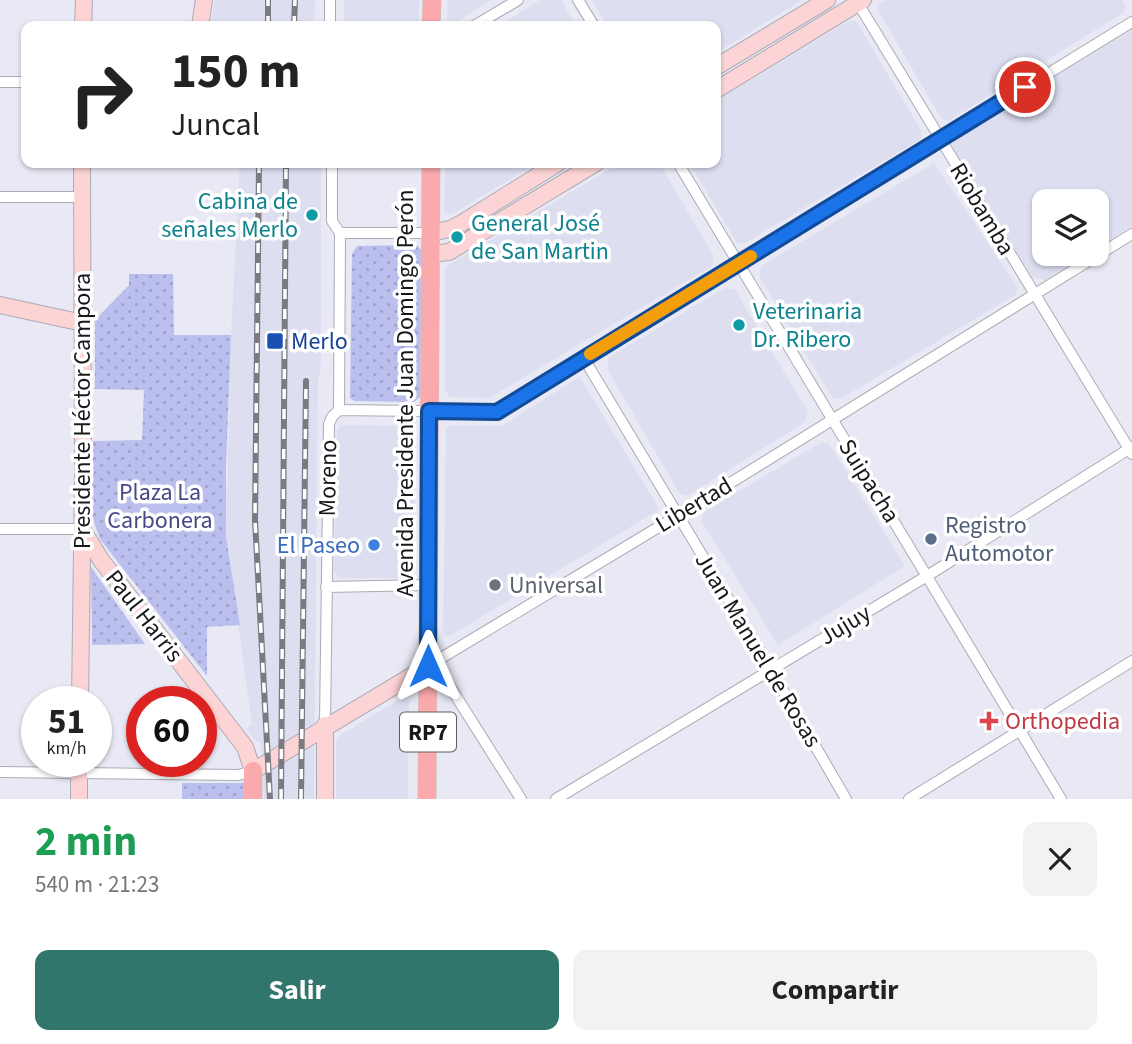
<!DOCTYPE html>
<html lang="es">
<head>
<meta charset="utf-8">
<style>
  :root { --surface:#fff; --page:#f2f2f2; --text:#222; --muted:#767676; --accent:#30766c }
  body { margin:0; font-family:"Source Sans 3",sans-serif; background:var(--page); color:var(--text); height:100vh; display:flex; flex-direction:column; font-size:26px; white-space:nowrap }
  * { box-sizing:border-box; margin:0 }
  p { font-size:23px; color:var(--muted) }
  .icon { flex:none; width:38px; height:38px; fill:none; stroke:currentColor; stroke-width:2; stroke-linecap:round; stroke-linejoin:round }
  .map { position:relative; height:799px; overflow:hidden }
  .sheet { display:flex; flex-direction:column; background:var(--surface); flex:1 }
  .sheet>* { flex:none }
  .top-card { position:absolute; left:21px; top:21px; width:700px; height:147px; border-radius:14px; box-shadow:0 2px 5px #0004; background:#fff; color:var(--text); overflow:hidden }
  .buttons { position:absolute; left:1032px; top:189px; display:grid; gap:14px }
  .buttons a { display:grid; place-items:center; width:77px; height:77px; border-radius:14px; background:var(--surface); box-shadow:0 2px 5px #0004; font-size:35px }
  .speed { position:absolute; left:21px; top:686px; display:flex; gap:14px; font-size:35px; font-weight:700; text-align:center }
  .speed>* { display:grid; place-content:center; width:91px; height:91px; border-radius:50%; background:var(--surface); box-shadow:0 2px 5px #0004; line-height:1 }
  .speed small { font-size:18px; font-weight:400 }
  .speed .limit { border:10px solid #d22; background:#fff; color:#111 }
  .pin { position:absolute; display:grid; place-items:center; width:60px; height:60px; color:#fff; margin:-30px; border:4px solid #fff; border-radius:50%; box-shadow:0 2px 7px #0007 }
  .me { position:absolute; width:77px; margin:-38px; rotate:0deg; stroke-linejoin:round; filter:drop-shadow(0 0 5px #0008) }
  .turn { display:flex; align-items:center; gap:24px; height:147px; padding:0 35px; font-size:32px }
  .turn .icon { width:91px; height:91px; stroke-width:2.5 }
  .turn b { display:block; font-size:49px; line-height:60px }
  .round { display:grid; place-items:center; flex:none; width:74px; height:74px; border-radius:14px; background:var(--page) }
  .overview { display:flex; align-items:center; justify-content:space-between; height:119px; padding:0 35px }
  h1 { font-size:42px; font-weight:700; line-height:52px; color:#1e9e55 }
  .primary-button { display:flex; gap:14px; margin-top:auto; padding:14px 35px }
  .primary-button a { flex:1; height:80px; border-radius:14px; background:var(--accent); color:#fff; font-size:28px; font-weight:700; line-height:80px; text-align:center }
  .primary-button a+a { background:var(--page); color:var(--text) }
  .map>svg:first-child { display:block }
</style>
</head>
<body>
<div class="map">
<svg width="1132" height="799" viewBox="0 0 1132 799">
  <defs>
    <pattern id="park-dots" width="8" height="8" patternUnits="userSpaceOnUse" patternTransform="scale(1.75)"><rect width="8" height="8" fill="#babfed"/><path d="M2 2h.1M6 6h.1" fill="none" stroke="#9fa3cb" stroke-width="1.8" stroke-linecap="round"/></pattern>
  </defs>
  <rect width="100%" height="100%" fill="#e8e9f4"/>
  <path fill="#dddff1" d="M215 0H315L314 26H210Z
    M344 0H419V26H344Z
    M448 0H491L455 23 447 20Z
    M540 0H561L576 26H499Z
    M592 0H802L716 53V26H607Z
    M885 0H1122L1126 6 1123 13 948 121 941 118 878 10 879 4Z
    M849 21H856L922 132 921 139 745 243H737L689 163H716V101Z
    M1132 30V226L1097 248V201H1045V254H1087L1045 280 1032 277 952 147 955 138Z
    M240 163H321V359L320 374 318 377 314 799H264L261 743 257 742 246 729 252 725 226 537 231 335Z
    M445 163H538L450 215 444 211Z
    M620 163H659L714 256 712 266 489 398 450 397 445 391V267Z
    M934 163 1018 288 1015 295 842 398H833L760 278 761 266Z
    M725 288 735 290 808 412 805 422 687 496 680 494 608 371V358Z
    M576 379H581L658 507 657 511 448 637 443 634 446 429 449 426H502Z
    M341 425 410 426 415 431 414 571 411 578H339L334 572 337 430Z
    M822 442 829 444 905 566 778 645 701 520 704 512Z
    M404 697 409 700 408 799H336V741L340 735Z"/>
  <path fill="url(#park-dots)" d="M417 245 422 251 420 397 414 402 354 401 350 398 352 254 357 246Z
    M129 274H173L174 335H231L226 467V537L240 625 207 627V676L100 539 91 514 93 441 142 440 144 390 95 389V320L129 285Z
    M91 567 145 644 92 645Z
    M182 783H244V799H182Z"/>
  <path fill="#babfed" d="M143 484 173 485V535H143Z"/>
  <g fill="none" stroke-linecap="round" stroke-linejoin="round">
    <g stroke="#aaabb5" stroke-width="12">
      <path id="street" d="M578 0 594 26
        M856 0 1132 454
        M330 26V0
        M474 26 518 0
        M0 82H26
        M678 163 1061 799
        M0 197H81
        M340 233H430
        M583 357 771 670 846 799
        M339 410 497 412 1132 22
        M0 529H83
        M326 587 428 585
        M325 725 329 424 332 417 339 410 340 233 332 221V163
        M0 772 238 775 253 771
        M521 799 447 682 428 666 677 516 1132 234
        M556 799 927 576 1132 447
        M909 799 1132 661"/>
    </g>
    <g stroke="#aaabb5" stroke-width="18">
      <path id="secondary" d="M83 26 84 0
        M200 26 204 0
        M716 67 827 0
        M716 90 863 0
        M430 233 450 229 462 223 558 163
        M430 254 449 252 596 163
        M0 305 83 323
        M84 532 101 560 245 747 253 771 428 666
        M80 702 83 472 82 163
        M79 799V761
        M325 799V725"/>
    </g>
    <g stroke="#c7c8c8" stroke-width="19">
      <path id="primary" d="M431 26 432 0
        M253 799V771
        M427 799 431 163"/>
    </g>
    <use href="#street" stroke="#fff" stroke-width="10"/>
    <use href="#secondary" stroke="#fdd4d5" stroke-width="16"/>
    <use href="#primary" stroke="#faaaac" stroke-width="18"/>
    <g stroke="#7a7b82" stroke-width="6">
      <path id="rail" d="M268 26V0
        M294 26 295 0
        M259 163 255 520 270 799
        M281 799 286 163
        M301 799 306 381"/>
    </g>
    <use href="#rail" stroke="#fff" stroke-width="3.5" stroke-dasharray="10" stroke-linecap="butt"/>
  </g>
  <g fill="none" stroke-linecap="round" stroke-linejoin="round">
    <g stroke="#114b97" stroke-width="18">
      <path id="route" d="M428 666 429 411 497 412 1025 87"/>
    </g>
    <use href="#route" stroke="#1a73e8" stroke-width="12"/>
    <path stroke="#f59e0b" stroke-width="12" d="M590 354 751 256"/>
  </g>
  <g fill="#0f9aa8" stroke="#fff" stroke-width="2.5">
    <circle cx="312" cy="215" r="7"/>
    <circle cx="457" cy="237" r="7"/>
    <circle cx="739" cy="325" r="7"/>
  </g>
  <rect fill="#1a4fb4" stroke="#fff" stroke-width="2.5" x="266" y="332" width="18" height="18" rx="3.5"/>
  <circle fill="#5c6f8a" stroke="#fff" stroke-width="2.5" cx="931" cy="539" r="7"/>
  <circle fill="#3f7fe0" stroke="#fff" stroke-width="2.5" cx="374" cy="545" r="7"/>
  <circle fill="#6b7280" stroke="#fff" stroke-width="2.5" cx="495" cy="585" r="7"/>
  <path fill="#e0444e" stroke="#fff" stroke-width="2.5" d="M985.5 710.5h7v7h7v7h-7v7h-7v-7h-7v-7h7z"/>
  <g text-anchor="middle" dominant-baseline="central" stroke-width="7" stroke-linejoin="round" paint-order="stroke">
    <rect fill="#fff" stroke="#5d5d5f" stroke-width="2" x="400" y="712.5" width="56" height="39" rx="5"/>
    <g font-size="23" font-weight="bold" fill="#17181b">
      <text x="428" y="732">RP7</text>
    </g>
    <g font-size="24" fill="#0d838f" stroke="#fff" text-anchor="start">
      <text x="298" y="201" text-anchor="end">Cabina de<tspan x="298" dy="28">señales Merlo</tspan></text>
      <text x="471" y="223">General José<tspan x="471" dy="28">de San Martin</tspan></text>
      <text x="753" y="311">Veterinaria<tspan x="753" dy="28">Dr. Ribero</tspan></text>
    </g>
    <g font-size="24" fill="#17181b" stroke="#fff">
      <text transform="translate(982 209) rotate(59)">Riobamba</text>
      <text transform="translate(405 393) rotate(-90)">Avenida Presidente Juan Domingo Perón</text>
      <text transform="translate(82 411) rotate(-90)">Presidente Héctor Campora</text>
      <text transform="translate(328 478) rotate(-89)">Moreno</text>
      <text transform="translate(869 481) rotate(58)">Suipacha</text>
      <text transform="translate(694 505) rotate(-31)">Libertad</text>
      <text transform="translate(144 616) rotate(52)">Paul Harris</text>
      <text transform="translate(845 625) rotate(-31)">Jujuy</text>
      <text transform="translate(758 650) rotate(59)">Juan Manuel de Rosas</text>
    </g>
    <g font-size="24" fill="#164399" stroke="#fff" text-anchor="start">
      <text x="291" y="341">Merlo</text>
    </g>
    <g font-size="24" fill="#474887" stroke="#fff">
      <text x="160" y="492">Plaza La<tspan x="160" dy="28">Carbonera</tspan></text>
    </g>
    <g font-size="24" fill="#4e5e75" stroke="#fff" text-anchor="start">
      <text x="945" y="525">Registro<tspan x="945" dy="28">Automotor</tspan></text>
    </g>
    <g font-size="24" fill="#366cbe" stroke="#fff" text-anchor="end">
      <text x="360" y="545">El Paseo</text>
    </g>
    <g font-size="24" fill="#5b616d" stroke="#fff" text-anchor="start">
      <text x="509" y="585">Universal</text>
    </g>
    <g font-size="24" fill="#be3a42" stroke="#fff" text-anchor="start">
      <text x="1005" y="721">Orthopedia</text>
    </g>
  </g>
</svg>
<div class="buttons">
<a><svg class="icon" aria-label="layers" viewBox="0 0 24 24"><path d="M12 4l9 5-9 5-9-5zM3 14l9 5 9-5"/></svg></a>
</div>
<div class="speed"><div>51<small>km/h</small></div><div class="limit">60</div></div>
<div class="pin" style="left:1025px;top:87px;background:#d93025"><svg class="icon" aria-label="arrive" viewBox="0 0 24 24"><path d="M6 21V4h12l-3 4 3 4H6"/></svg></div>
<svg class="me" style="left:428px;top:666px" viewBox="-20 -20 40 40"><path d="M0-17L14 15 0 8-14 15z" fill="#1a73e8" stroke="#fff" stroke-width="4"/></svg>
<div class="top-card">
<div class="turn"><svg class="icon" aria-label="right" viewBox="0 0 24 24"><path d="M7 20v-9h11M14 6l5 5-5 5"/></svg><div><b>150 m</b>Juncal</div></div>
</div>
</div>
<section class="sheet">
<div class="overview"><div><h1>2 min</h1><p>540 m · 21:23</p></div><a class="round"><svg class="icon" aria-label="close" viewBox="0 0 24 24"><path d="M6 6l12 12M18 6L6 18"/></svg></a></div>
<div class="primary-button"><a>Salir</a><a>Compartir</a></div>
</section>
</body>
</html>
